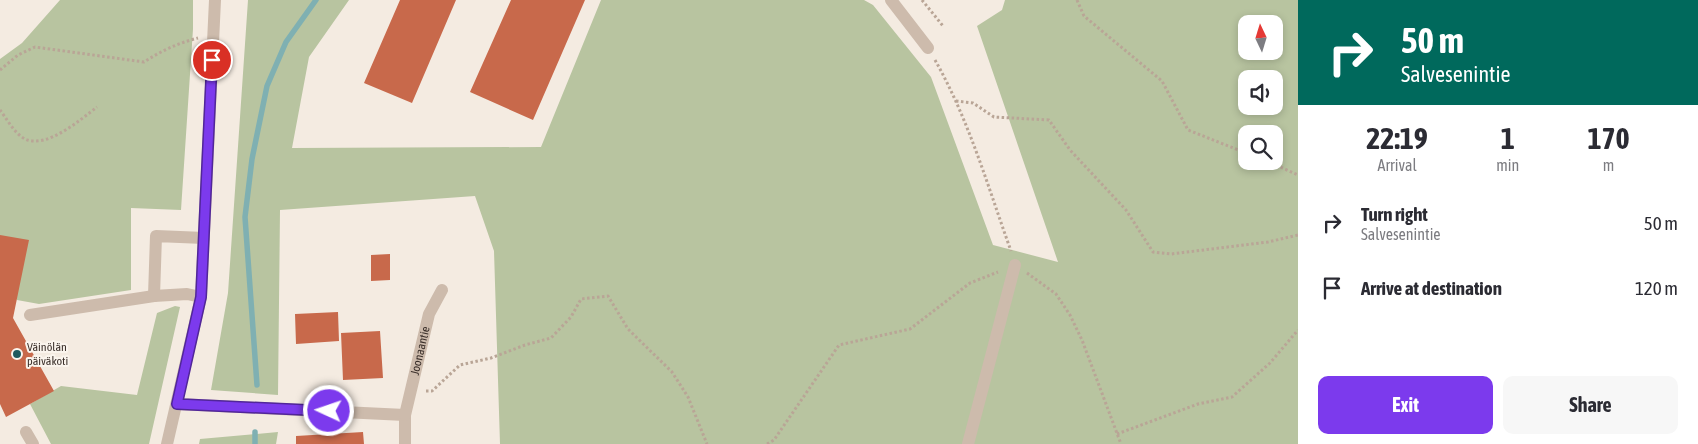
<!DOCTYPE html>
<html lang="en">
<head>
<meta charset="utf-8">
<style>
  :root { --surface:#fff; --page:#f7f7f7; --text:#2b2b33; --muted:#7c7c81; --accent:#7c3aed }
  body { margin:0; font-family:"Asap Condensed",sans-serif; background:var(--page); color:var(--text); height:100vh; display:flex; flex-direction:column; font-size:19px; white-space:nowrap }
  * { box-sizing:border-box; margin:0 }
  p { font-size:16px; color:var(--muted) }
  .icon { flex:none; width:28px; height:28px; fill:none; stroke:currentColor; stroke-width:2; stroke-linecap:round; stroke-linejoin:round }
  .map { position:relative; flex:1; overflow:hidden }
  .details { display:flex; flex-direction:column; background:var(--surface); width:400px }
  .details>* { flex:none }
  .guide { background:#00695c; color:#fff; overflow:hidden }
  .needle { width:32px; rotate:356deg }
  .tools { position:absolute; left:1238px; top:15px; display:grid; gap:10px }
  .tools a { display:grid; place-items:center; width:45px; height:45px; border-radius:10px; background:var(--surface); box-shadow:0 2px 8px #0003; font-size:25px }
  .pin { position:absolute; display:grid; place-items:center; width:42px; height:42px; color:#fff; margin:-21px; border:2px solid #fff; border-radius:50%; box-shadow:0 1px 5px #0007 }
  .me { position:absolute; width:55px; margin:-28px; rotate:273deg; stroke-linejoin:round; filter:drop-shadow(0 0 4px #0008) }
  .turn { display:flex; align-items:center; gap:18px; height:105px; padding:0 20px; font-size:22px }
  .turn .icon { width:65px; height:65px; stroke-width:2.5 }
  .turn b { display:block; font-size:35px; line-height:42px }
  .eta { display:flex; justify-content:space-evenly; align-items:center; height:85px; text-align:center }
  .eta b { font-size:30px; font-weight:700; line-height:35px }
  .button { display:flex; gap:10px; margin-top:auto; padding:10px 20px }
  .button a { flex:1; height:58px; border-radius:10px; background:var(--accent); color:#fff; font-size:20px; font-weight:700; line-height:58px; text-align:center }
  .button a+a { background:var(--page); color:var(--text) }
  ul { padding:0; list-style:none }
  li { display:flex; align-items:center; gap:15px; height:65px; padding:0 20px }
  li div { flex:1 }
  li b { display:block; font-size:19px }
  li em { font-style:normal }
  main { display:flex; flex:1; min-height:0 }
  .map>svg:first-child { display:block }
</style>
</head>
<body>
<main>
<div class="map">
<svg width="1298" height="444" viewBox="0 0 1298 444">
  <rect width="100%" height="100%" fill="#f4ebe1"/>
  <path fill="#b8c4a0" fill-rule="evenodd" d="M60 0H193V29L181 210 131 208V290L39 304 17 300 0 235V59L22 43Z
    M248 0H349L309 57 292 148 541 147 601 0H864L873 5 931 77 993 245 1058 262 977 26 1002 10 1005 0H1298V444H500L494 251 475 196 280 210 278 395 211 390 228 293ZM1246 24H1274V51H1246ZM1246 79H1274V106H1246ZM1246 134H1274V161H1246Z
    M175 306 180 307 149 444H51L30 404 61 386 137 395 157 313Z
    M278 432 276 444H199L200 439Z"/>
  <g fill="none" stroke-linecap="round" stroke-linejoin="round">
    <path stroke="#7fb0b2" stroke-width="5.5" d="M257 385 245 217 252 159 267 86 286 42 316 0
      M255 444V432"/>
  </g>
  <path fill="#c8694b" d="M400 0H456L412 103 364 83Z
    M511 0H585L533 120 470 92Z
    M0 235 29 240 13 318 54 391 6 417 0 404Z
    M390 254V280L371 281V255Z
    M338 312 339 341 296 344 295 314Z
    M380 331 383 378 343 380 341 333Z
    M363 432 364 444H296V436Z"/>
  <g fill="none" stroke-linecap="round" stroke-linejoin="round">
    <path stroke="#b9a596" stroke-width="3" stroke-dasharray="2.5 2.5" stroke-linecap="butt" d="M922 0 943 26
      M1077 0 1084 16 1162 81 1188 130 1246 153
      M935 60C969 120 988 187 1011 251
      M0 70 18 55 35 47 144 62C161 51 178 43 198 38
      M956 101 973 103 994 117 1049 120 1070 150 1126 210 1153 252 1171 254 1268 242 1298 235
      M0 110C7 119 14 133 25 139 47 149 80 120 97 107
      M1267 161 1298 175
      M1027 273 1056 294 1070 315 1082 340 1121 444
      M426 391H432L460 365 491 358 525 345 551 338 571 317 581 299 608 296 628 329 672 372 688 397 707 444
      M1117 434 1198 404 1232 397 1270 363 1298 330
      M767 444 774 440 839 345 910 329 970 283 998 272"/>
    <g stroke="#cdbbac" stroke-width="12">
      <path d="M891 0 928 48"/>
      <path d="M154 296 156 236 204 238"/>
      <path d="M30 315 154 296 187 294 201 297"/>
      <path d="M177 404 405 415V444"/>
      <path id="s1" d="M405 415 429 314 442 290"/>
      <path d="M26 432 33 444"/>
      <path d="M167 444 201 297 215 0"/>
      <path d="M968 444 1015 265"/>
    </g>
  </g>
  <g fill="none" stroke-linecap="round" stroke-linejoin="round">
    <g stroke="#51269a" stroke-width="12">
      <path id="route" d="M212 60 201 297 177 404 329 411"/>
    </g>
    <use href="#route" stroke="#7c3aed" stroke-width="9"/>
  </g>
  <circle fill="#1f5a5e" stroke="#fbf5ee" stroke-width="2" cx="17" cy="354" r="5"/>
  <g text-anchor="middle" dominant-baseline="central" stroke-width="4" stroke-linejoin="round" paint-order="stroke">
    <g font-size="12" fill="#3b302b" stroke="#fbf5ee" text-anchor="start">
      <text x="27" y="347">Väinölän<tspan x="27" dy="14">päiväkoti</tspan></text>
    </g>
    <g font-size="12" fill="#3b302b" stroke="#fbf5ee">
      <text stroke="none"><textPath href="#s1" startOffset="66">Joonaantie</textPath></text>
    </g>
  </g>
</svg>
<div class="tools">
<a><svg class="needle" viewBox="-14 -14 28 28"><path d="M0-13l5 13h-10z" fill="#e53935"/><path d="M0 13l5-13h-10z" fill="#7c7c81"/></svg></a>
<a><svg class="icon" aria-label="sound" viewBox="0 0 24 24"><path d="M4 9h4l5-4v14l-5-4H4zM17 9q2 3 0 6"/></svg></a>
<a><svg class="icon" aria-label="search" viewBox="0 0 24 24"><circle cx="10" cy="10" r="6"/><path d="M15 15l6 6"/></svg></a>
</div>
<div class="pin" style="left:212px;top:60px;background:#d93025"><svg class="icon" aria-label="arrive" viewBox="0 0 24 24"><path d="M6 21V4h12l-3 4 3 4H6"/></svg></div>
<svg class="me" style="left:329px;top:411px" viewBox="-20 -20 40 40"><circle r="17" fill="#7c3aed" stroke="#fff" stroke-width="3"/><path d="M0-11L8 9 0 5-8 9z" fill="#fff"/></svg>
</div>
<section class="details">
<div class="guide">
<div class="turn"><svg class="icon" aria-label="right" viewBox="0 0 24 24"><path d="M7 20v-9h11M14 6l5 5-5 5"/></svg><div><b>50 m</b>Salvesenintie</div></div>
</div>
<div class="eta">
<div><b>22:19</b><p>Arrival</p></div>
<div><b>1</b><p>min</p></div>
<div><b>170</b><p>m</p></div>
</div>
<ul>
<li><svg class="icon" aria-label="right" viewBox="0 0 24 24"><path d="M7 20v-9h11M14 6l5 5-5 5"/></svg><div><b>Turn right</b><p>Salvesenintie</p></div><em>50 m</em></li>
<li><svg class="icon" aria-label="arrive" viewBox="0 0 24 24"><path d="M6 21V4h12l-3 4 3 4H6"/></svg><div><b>Arrive at destination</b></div><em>120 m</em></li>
</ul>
<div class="button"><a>Exit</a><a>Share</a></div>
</section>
</main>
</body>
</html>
